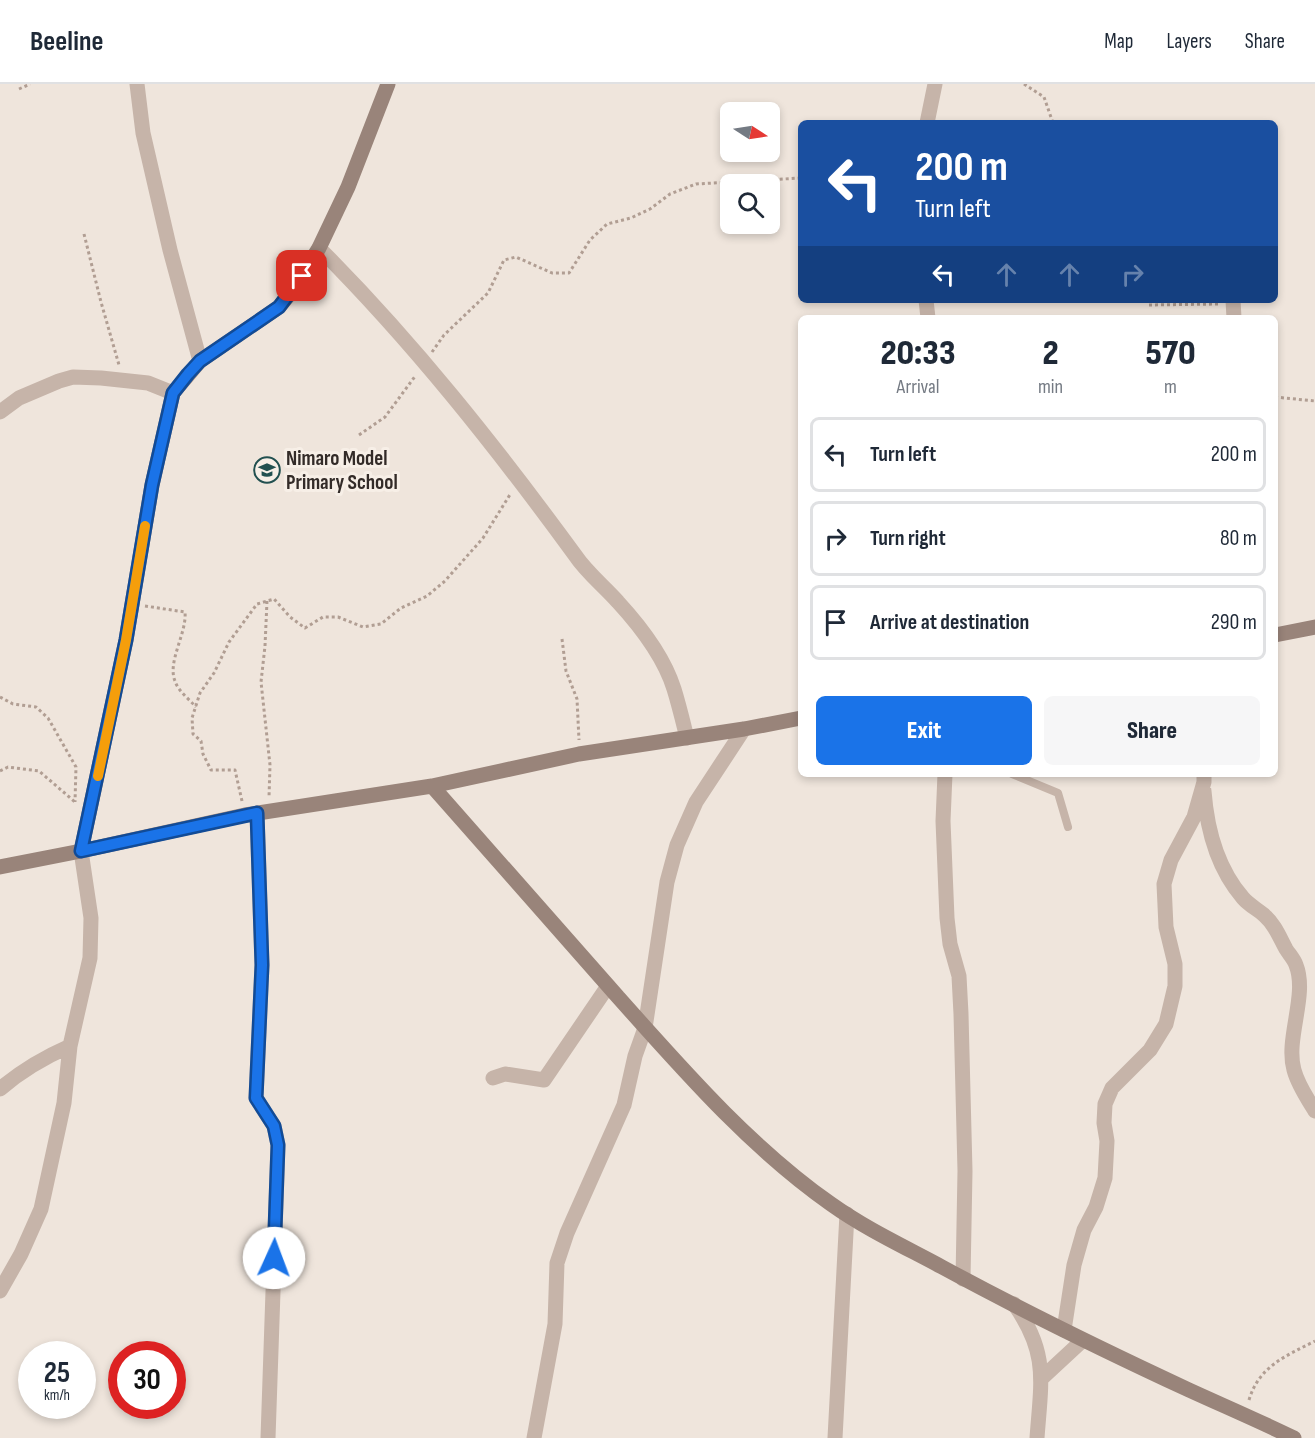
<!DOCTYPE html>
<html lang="en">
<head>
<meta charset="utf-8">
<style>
  :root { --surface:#fff; --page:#f6f6f7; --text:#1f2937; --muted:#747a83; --line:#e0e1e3; --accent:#1a73e8 }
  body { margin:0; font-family:"Sofia Sans Condensed",sans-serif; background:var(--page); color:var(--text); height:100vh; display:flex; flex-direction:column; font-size:22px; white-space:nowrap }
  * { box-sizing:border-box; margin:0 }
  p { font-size:20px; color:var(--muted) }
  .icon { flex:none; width:33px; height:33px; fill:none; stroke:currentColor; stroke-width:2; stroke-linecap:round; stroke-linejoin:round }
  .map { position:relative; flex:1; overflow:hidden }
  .details { position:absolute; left:798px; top:231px; width:480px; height:462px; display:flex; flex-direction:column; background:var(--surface); border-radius:9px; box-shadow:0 3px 9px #0003 }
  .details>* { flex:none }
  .top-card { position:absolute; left:798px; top:36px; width:480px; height:183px; border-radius:9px; box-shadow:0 3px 9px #0003; background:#1a4fa0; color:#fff; overflow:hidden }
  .needle { width:39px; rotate:102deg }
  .tools { position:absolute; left:720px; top:18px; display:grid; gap:12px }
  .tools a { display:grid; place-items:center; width:60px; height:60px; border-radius:9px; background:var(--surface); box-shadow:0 3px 9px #0003; font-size:30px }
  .speed { position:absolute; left:18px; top:1257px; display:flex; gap:12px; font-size:30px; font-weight:700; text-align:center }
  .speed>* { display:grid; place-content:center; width:78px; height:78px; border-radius:50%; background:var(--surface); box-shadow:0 3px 9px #0003; line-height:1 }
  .speed small { font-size:15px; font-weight:400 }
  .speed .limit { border:9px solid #d22; background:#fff; color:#111 }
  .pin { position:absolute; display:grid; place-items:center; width:51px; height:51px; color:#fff; margin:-26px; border-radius:12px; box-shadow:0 3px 9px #0006 }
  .me { position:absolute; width:66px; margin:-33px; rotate:2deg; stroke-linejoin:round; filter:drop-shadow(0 0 4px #0008) }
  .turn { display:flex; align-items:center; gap:21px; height:126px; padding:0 18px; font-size:27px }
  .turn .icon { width:78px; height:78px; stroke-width:2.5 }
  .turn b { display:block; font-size:42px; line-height:51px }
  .lanes { display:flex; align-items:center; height:57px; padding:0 18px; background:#0003; justify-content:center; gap:30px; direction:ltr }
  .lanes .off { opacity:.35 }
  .eta { display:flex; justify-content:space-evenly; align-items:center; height:102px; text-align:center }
  .eta b { font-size:36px; font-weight:800; line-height:42px }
  .button { display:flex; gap:12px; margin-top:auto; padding:12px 18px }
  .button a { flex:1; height:69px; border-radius:9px; background:var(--accent); color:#fff; font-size:24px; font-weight:800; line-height:69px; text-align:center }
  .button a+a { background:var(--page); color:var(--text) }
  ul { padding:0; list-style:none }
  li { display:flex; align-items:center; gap:18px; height:75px; margin:0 12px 9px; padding:0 6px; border:3px solid var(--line); border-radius:9px }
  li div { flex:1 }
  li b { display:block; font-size:22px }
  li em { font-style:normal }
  header { display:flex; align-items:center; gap:36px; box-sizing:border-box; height:84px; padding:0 30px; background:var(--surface); border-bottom:2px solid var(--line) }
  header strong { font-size:28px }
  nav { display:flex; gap:33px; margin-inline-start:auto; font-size:21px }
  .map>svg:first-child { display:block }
</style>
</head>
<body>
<header>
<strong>Beeline</strong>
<nav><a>Map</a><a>Layers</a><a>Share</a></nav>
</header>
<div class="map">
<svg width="1315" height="1354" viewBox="0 0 1315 1354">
  <rect width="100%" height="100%" fill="#efe5dc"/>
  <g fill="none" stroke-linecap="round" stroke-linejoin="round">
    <path stroke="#b19e93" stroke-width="3" stroke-dasharray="3 3" stroke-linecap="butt" d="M1024 0 1044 13 1053 39
      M19 5 30 0
      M84 150 101 218 119 281
      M1149 221 1220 220
      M432 268 444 251 488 209 504 176 516 173 552 189H569L590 156 607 140 631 134 650 125 670 110 696 100 801 94
      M1275 313 1315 317
      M359 351 385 333 416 291
      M267 517 265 562 261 598 270 681 269 713
      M145 522 185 528C187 549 167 578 175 597 178 607 189 615 196 623
      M562 555 566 587 577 615 579 656
      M0 613 13 620 36 623 48 634 76 683 75 718
      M0 687 8 683 39 687 75 718
      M242 717 235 686H211L203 670 201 657 193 650 192 634 200 609 214 589 229 558 257 520 274 515 290 533 305 544 323 533H338L363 543 381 540 401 524 427 512 445 497 483 454 511 409
      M1249 1316C1259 1282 1286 1272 1315 1257"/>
    <path stroke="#c6b4a9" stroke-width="8" d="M1012 690 1058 709 1068 743"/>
    <path stroke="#c6b4a9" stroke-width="15" d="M137 0 143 49 170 166 200 277
      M927 39 935 0
      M319 164C413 258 496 363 575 471 587 489 604 502 618 518 641 543 664 573 674 605 679 621 683 638 687 654
      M926 216 928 234
      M1233 216 1234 234
      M0 328 19 314 59 297 73 293 101 294 148 299 173 309
      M945 690 943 737 947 834 950 860 959 892 961 930 965 1087 963 1195
      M1204 707C1207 746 1217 784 1243 814 1249 821 1257 825 1264 831 1275 841 1279 852 1286 865 1289 870 1294 875 1296 881 1308 911 1285 955 1294 986 1298 1001 1307 1014 1315 1027
      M257 729 262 881 256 1014 274 1042 278 1061 268 1354
      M493 994 505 990 544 996 608 902
      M0 1005C21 987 45 973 70 962
      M0 1207 21 1170 41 1125 64 1019 70 962 90 874 91 834 81 767
      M1014 1220C1049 1269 1041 1298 1037 1354
      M1064 1246 1074 1181 1084 1146 1096 1123 1105 1094 1107 1057 1104 1039 1105 1020 1112 1004 1150 966 1166 940 1175 902V880L1166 843 1164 800 1171 776 1194 733 1204 698V690
      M1042 1294 1083 1256
      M534 1354 555 1240 557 1179 567 1149 624 1021 635 972 645 944 667 798 677 761 696 718 744 645
      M835 1354 847 1130"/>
    <path stroke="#99847a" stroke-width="15" d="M1275 551 1315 543
      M432 702C494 773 556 843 618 913 684 987 750 1063 831 1120 866 1145 905 1163 942 1183 1023 1227 1105 1267 1189 1306 1224 1322 1259 1337 1294 1354
      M81 767 126 556 152 401 173 309 200 277 279 223 293 206 319 164 348 103 388 0
      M0 783 81 767 245 731 432 702 579 670 744 645 801 634"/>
  </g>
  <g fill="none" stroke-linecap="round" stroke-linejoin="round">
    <g stroke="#114b97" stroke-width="15">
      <path id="route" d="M274 1174 278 1061 274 1042 256 1014 262 881 257 729 81 767 126 556 152 401 173 309 188 290 200 277 279 223 302 192"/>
    </g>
    <use href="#route" stroke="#1a73e8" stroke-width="10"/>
    <path stroke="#f59e0b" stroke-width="10" d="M98 692 126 556 145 442"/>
  </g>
  <defs>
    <g id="school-ring" transform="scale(1.35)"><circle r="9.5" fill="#f7efe7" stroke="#225050" stroke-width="1.5"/><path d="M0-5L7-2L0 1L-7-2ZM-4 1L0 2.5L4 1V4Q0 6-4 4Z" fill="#225050"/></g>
  </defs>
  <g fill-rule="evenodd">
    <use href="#school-ring" x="267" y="386"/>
  </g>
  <g text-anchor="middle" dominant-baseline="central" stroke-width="6" stroke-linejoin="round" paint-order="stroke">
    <g font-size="21" font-weight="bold" fill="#332b28" stroke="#f7efe7" text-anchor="start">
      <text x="286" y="374">Nimaro Model<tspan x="286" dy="24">Primary School</tspan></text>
    </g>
  </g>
</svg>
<div class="tools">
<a><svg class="needle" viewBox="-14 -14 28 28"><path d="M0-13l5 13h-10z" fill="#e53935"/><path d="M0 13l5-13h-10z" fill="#747a83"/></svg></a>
<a><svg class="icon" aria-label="search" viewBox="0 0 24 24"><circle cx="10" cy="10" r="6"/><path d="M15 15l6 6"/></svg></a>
</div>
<div class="speed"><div>25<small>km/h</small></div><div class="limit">30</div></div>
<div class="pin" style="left:302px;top:192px;background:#d93025"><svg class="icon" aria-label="arrive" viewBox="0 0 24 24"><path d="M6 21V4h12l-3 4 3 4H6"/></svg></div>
<svg class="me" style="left:274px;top:1174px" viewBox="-20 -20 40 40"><circle r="19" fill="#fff"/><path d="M0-13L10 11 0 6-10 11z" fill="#1a73e8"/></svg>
<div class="top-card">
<div class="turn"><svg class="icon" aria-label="left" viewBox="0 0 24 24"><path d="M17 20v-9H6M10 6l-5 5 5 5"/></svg><div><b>200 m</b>Turn left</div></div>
<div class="lanes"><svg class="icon" aria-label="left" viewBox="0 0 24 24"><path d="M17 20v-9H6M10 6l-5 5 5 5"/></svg><svg class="icon off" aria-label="ahead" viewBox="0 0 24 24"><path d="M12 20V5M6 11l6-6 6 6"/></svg><svg class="icon off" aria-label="ahead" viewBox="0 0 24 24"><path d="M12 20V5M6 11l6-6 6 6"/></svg><svg class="icon off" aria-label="right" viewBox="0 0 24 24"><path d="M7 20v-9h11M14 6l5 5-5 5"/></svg></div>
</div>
<section class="details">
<div class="eta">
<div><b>20:33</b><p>Arrival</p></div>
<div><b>2</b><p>min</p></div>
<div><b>570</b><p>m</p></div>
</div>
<ul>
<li><svg class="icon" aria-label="left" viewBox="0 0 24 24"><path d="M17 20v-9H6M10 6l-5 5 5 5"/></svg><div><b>Turn left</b></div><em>200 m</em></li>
<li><svg class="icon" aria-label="right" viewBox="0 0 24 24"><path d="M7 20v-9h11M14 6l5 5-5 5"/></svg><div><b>Turn right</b></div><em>80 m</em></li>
<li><svg class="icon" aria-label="arrive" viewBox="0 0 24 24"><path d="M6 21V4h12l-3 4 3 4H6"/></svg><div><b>Arrive at destination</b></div><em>290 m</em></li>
</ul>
<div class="button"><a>Exit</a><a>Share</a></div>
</section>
</div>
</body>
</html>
